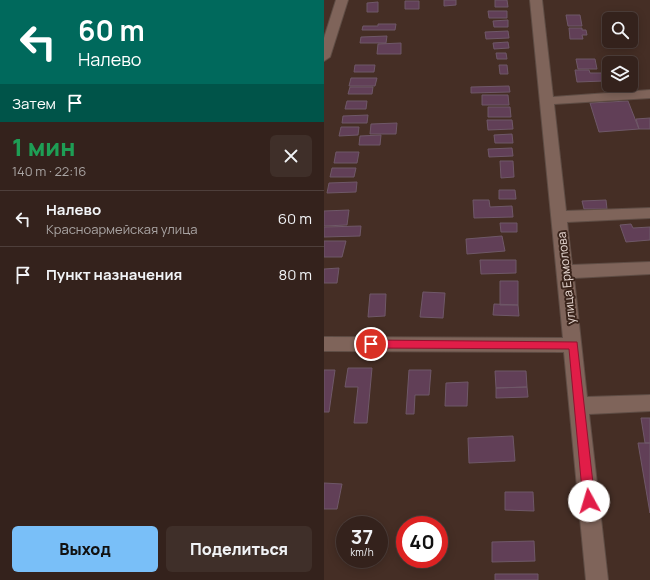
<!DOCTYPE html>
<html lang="ru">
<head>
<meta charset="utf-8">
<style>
  :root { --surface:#34221c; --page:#3f2f29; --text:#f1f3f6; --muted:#a9a4a3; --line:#4e3f3b; --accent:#79bff8 }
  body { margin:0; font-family:Manrope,sans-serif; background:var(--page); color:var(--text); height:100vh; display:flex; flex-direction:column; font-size:15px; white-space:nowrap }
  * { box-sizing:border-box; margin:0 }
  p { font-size:13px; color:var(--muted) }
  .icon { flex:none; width:22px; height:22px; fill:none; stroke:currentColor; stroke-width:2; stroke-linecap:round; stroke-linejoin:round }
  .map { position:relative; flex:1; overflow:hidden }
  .details { display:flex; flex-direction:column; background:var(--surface); width:324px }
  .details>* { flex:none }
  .banner { background:#00695c; color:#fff; overflow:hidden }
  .controls { position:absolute; left:278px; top:12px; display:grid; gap:8px }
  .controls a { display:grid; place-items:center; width:36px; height:36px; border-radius:6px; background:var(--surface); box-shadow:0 2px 10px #0003,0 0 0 1px var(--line); font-size:20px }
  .speed { position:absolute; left:12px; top:516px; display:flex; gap:8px; font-size:20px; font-weight:700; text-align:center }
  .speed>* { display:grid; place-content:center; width:52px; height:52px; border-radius:50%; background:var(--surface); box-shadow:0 2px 10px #0003,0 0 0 1px var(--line); line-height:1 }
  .speed small { font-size:10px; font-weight:400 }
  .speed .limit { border:6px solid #d22; background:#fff; color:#111 }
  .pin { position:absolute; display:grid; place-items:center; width:34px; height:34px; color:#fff; margin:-17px; border:2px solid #fff; border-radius:50%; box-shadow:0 1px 4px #0007 }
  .me { position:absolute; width:44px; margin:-22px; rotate:354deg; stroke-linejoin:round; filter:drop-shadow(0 0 3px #0008) }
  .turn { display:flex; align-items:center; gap:14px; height:84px; padding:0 12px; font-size:18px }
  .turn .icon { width:52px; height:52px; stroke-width:2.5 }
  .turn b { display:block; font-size:28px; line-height:34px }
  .then { display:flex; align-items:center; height:38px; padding:0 12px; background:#0003; gap:8px; font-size:15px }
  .round { display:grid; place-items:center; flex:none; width:42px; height:42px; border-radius:6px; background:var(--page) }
  .overview { display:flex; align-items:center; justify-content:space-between; height:68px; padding:0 12px }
  h1 { font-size:24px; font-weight:800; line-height:30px; color:#1e9e55 }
  .primary-button { display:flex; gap:8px; margin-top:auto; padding:8px 12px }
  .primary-button a { flex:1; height:46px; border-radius:6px; background:var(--accent); color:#111; font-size:16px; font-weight:800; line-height:46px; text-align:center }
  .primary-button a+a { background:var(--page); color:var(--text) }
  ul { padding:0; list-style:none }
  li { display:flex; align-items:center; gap:12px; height:56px; padding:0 12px; border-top:1px solid var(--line) }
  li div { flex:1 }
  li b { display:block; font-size:15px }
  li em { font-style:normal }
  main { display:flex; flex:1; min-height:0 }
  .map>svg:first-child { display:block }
</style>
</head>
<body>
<main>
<section class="details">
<div class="banner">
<div class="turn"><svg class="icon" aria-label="left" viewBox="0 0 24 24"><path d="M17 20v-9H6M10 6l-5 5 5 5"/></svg><div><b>60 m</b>Налево</div></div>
<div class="then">Затем<svg class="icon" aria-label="arrive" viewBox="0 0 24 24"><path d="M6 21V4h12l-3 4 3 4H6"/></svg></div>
</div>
<div class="overview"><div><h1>1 мин</h1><p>140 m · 22:16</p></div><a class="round"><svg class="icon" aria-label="close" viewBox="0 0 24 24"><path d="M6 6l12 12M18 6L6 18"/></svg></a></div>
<ul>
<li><svg class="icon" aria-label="left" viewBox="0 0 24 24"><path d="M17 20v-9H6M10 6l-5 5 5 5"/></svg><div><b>Налево</b><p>Красноармейская улица</p></div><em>60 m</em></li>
<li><svg class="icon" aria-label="arrive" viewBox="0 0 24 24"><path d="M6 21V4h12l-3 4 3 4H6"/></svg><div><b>Пункт назначения</b></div><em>80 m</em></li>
</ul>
<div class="primary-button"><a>Выход</a><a>Поделиться</a></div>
</section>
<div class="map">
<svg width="326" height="580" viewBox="0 0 326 580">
  <rect width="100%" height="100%" fill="#452e25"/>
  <path fill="#613f57" stroke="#6f5868" d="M120 0H132V5L120 6Z
    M171 0H183L184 7H171Z
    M81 1H95V9H81Z
    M54 2V12H43V3Z
    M164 11H183V18H165Z
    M242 15H256L258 26H244Z
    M184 20V27H170L169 21Z
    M54 24H72L71 30H38L39 26H54Z
    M245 28H258V30H262L263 35H258L259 39H246Z
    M184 31 185 38 162 39 161 32Z
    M63 36 62 43H36L37 37Z
    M184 42 185 48 170 49 169 43Z
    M77 43V54H53L54 44Z
    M172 53H182L183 59H173Z
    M252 59H271L273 69H254Z
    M31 65H51L50 72H30Z
    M175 65H183L184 74H176Z
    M251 70H265L266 73H278L280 81 253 82Z
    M27 78H53L51 86H25Z
    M185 86 186 92 147 93V87Z
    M26 87H49L48 94H24Z
    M158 95H184L185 105H158Z
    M23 101H43L42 109H21Z
    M304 101 315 129 275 132 266 103Z
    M164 107H186L187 117H164Z
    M44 115 43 123H18L19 116Z
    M326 118V129H315L312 119Z
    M163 120H188L189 129 164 130Z
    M73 123 72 134H46L47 124Z
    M17 127H35L34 135 15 136Z
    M188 134 189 143H171L170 135Z
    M57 135 56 145H35L36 136Z
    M188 148 189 156 165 157 164 149Z
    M12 152H35L33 163H10Z
    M176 161H189L190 177 177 178Z
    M8 168H32L30 177H6Z
    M33 182 32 192 3 193 5 183Z
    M175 190H191L192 199H175Z
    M149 200H165L166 207 188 206 189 217 150 218Z
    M282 200 283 209H260L258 201Z
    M25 210 23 225 0 226V211Z
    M176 223H193V232H177Z
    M307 224 309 228 326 227V240L302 242 296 225Z
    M37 226 36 236 0 237V227Z
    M178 236 181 251 143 254 142 239Z
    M0 241H22L18 257H0Z
    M156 260H192V273L157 274Z
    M15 268 13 283H0V269Z
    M176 281H194V305H176Z
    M99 292 121 293 119 318 96 317Z
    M46 294H62L61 316 44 317Z
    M170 304 194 305 195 316 169 315Z
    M24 368H48L43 423H30L34 387H21Z
    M0 370H11L5 412H0Z
    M85 370H107L105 395H91L90 414H82Z
    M171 371H202L203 387 172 388Z
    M144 382 143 406H121L122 383Z
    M203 387 204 397 172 398V388Z
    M317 418H326V443H321Z
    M189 436 191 461 145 463 144 438Z
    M314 443H326V513Z
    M0 483 18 484 13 509H0Z
    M181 492H209L210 511 181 510Z
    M210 541 211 561 168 562V542Z
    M171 574H214V580H171Z"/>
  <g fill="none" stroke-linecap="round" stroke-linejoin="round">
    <g stroke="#5f4d45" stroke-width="2">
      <path id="minor" d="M12 0H24L6 57 0 61V38Z
        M206 0H218L229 97 326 90V98L230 104 242 211 326 208V218L243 222 248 265 326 262V274L250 278 263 397 326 395V411L265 414 284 580H262L240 352 0 351V337L239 338Z"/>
    </g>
    <use href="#minor" fill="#7f645a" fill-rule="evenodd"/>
  </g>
  <path fill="#e11d48" stroke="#92132f" d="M47 340 253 342 271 501 269 505 265 506 261 505 259 501 245 349 47 348 42 344Z"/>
  <g text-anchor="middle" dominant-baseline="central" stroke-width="4" stroke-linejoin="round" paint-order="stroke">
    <g font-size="12" fill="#e9dad4" stroke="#3a241b">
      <text transform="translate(242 278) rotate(-96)">улица Ермолова</text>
    </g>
  </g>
</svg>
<div class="controls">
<a><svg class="icon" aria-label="search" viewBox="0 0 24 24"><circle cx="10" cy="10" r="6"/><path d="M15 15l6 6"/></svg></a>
<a><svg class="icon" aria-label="layers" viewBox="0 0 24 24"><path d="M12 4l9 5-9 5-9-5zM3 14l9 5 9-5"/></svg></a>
</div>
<div class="speed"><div>37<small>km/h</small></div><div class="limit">40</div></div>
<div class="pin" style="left:47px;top:344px;background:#d93025"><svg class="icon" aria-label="arrive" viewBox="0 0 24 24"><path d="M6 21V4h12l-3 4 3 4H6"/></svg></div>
<svg class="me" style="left:265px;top:501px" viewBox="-20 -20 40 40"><circle r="19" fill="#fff"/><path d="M0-13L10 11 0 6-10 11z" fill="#e11d48"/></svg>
</div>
</main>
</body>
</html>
